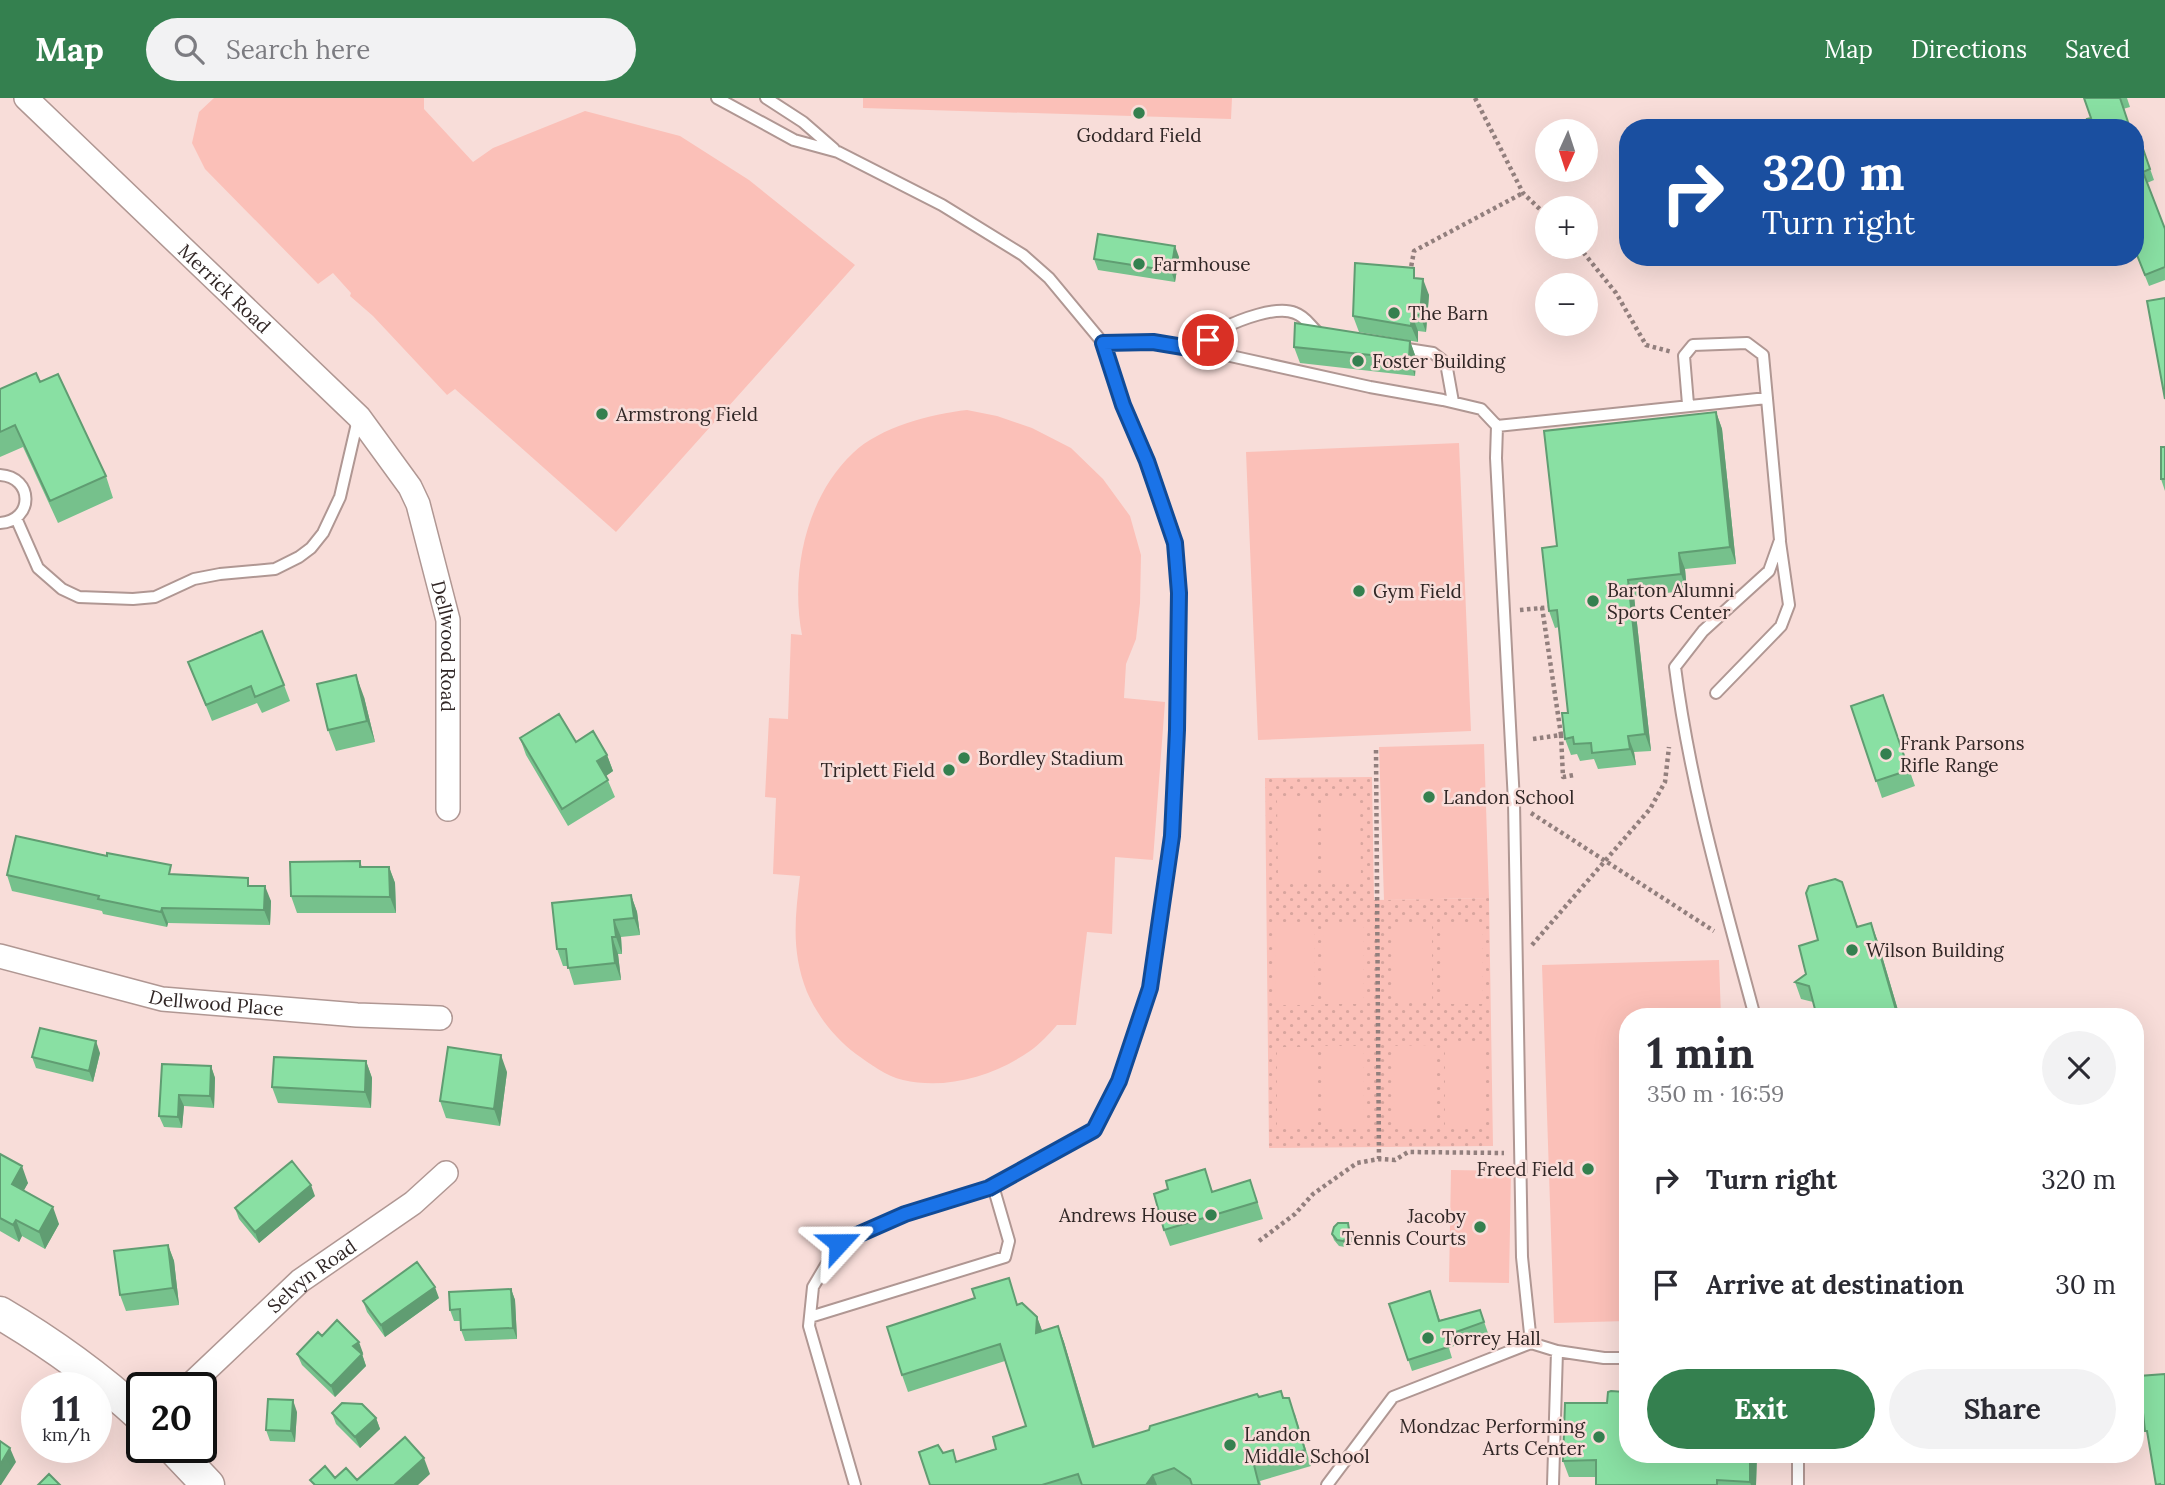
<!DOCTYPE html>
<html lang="en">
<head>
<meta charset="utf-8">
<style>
  :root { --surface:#fff; --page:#f2f2f3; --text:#2b2b33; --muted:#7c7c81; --accent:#34804f }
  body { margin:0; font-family:Lora,serif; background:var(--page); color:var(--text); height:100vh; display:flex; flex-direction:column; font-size:26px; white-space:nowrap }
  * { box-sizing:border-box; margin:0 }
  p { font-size:23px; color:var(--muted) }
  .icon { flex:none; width:38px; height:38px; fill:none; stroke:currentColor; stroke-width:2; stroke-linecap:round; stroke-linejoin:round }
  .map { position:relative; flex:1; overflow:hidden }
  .details { position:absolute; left:1619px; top:910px; width:525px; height:455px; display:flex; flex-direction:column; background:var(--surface); border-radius:28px; box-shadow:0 7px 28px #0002 }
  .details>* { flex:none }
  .guide { position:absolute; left:1619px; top:21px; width:525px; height:147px; border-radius:28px; box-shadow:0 7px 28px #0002; background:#1a4fa0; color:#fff; overflow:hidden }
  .needle { width:46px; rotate:183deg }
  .tools { position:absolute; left:1535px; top:21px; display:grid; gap:14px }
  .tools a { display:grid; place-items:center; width:63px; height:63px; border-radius:50%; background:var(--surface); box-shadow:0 7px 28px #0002; font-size:35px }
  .speed { position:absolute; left:21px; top:1274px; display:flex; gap:14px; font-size:35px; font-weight:700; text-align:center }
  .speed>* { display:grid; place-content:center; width:91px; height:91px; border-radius:50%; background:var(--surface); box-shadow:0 7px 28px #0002; line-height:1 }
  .speed small { font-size:18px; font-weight:400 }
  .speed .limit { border:4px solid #111; border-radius:10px; background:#fff; color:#111 }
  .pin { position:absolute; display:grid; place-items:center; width:60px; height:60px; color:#fff; margin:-30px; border:4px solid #fff; border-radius:50%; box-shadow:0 2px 7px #0007 }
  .me { position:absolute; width:77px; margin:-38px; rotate:66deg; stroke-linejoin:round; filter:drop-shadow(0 0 5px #0008) }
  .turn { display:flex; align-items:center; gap:24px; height:147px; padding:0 28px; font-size:32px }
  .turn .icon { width:91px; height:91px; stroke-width:2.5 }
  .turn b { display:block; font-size:49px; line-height:60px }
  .round { display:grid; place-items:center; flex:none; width:74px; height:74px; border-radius:37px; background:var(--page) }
  .head { display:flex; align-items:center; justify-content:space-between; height:119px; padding:0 28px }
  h1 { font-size:42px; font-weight:700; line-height:52px }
  .cta { display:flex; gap:14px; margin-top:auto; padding:14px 28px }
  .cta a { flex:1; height:80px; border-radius:42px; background:var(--accent); color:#fff; font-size:28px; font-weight:700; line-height:80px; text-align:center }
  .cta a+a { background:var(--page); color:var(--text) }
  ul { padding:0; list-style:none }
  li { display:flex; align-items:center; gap:21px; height:105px; padding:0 28px }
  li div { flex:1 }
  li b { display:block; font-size:26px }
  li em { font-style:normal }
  header { display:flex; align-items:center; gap:42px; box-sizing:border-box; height:98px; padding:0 35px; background:var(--accent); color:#fff }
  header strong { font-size:33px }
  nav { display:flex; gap:38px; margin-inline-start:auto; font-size:24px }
  .search { width:490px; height:63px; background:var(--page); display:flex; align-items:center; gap:18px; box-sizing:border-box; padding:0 24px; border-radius:38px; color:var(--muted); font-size:26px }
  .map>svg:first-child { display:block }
</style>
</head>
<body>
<header>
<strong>Map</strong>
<div class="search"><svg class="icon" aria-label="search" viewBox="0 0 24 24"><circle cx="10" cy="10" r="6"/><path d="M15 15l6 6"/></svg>Search here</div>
<nav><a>Map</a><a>Directions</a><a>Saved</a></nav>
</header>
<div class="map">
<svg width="2165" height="1387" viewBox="0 0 2165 1387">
  <defs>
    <pattern id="grass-dots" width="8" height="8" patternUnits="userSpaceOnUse" patternTransform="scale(1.75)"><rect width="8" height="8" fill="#fbc0b8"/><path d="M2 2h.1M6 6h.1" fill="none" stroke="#d8a59e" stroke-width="1.8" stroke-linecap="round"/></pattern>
  </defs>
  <rect width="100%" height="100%" fill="#f8ddd9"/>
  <path fill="url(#grass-dots)" d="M1372 679 1374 802 1489 800 1493 1048 1269 1050 1265 680Z"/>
  <path fill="#fbc0b8" d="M214 0H424V11L473 64 493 50 585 13 680 38 749 82 855 167 616 434 455 291 447 297 373 218 350 198 351 195 333 175 318 186 205 71 192 45 199 14Z
    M863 0H1232L1231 21 863 10Z
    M967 312 997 318 1032 330 1071 350 1103 381 1130 418 1141 457 1140 505 1136 541 1126 566 1124 600 1165 604 1153 762 1115 759 1112 836 1087 834 1076 927H1057C1049 936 1040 946 1030 953 994 978 946 992 903 982 886 978 870 966 856 956 835 940 818 919 807 894 791 853 795 820 800 778L773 776 776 700 765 699 769 620 788 621 791 536 802 537C790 475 806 399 853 355 880 329 931 316 967 312Z
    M1459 345 1471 633 1258 642 1246 354Z
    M1484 646 1489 800 1384 802 1379 649Z
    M1316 701 1317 783H1278L1277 702Z
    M1321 701H1360L1361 782H1322Z
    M1393 824H1432V905H1393Z
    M1482 824V906H1443V825Z
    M1323 825H1363V906H1324Z
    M1275 826H1314L1315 907H1276Z
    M1719 862 1721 919H1628L1627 1223 1554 1225 1542 867Z
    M1434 947 1435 1028 1395 1029V948Z
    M1445 947H1484V1028H1445Z
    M1324 948H1363L1364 1029H1325Z
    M1277 949H1316V1030H1277Z
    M1451 1072 1511 1073 1509 1185 1449 1184Z"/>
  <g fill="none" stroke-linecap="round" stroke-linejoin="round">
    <g stroke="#b09793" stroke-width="14">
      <path id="service" d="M717 0 794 42 838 54 942 107 1023 157 1049 180 1103 245 1123 307 1147 363 1175 445 1179 495 1177 632 1172 738 1150 890 1130 955 1119 983 1094 1032 989 1090 905 1116 839 1145 813 1189 809 1228 855 1387
        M766 0 803 24 834 51
        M1103 245 1153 244 1226 257 1370 289 1443 302 1481 311 1497 328 1496 360 1514 704 1522 1159 1531 1245
        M1401 250 1433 255 1446 265 1453 304
        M1195 251C1203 245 1212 236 1221 231 1239 222 1277 207 1295 215 1307 219 1311 230 1320 236
        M1688 306 1684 258 1693 247 1747 245 1763 257 1780 442 1769 473 1703 533 1675 569C1690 688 1724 803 1755 919
        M1497 328 1767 300
        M0 377C34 379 34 423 0 425
        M16 420 38 470 62 491 79 499 133 501 155 499 194 481 220 476 275 471 299 459 311 450 323 435 340 399 358 321
        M1716 595 1781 528 1789 507 1780 444
        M810 1219 1005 1159 1009 1143 993 1088
        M1798 1356V1387
        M1327 1387 1393 1299 1531 1245 1557 1253 1604 1260H1628
        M1553 1387 1557 1253"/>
    </g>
    <g stroke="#b09793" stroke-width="26">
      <g id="minor">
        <path id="s1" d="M26 0 359 319 410 389 418 406 448 522V711"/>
        <path id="s2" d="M0 858 162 901 357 917 440 920"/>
        <path id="s3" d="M187 1290 300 1183 413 1105 446 1075"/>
      </g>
    </g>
    <g stroke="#b09793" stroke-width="35">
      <path id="secondary" d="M0 1215C51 1245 98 1279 142 1319
        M172 1349 208 1387"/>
    </g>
    <path stroke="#927f7d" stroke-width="4.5" stroke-dasharray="3.5 3.5" stroke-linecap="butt" d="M1475 0 1523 95 1547 118
      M1579 149 1616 195 1646 247 1672 254
      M1410 175 1414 153 1523 95
      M1542 509 1561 637
      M1520 512 1552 509
      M1533 641 1561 637 1563 679 1574 677
      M1376 652 1379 1061
      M1531 715 1714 833
      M1532 847 1650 711 1665 684 1669 649
      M1259 1143 1295 1116 1313 1096 1357 1065 1379 1061 1395 1062 1408 1054 1504 1055"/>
    <use href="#service" stroke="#fff" stroke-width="10"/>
    <use href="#minor" stroke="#fff" stroke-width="23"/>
    <use href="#secondary" stroke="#fff" stroke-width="32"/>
  </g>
  <path fill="#76c18c" d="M2084 0H2127L2130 9 2091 20Z
    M2141 45 2154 82 2147 85 2165 131V182L2149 188 2135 153 2136 47Z
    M1179 159 1175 184 1098 172 1094 161Z
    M1418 180 1429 197 1426 234 1418 233V244L1359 234 1353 218Z
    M1410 243 1416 260 1415 278 1300 265 1294 249Z
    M40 284 106 378 113 400 58 425 23 349 0 359V291Z
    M1716 314 1722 331 1736 466 1685 471 1687 493 1634 498 1651 653 1634 654 1636 667 1598 671 1594 661 1580 663 1577 656 1571 657 1565 641 1568 615 1559 529 1555 530 1549 513 1557 448Z
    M2165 349V393L2161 381Z
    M188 564 284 587 290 603 262 615 257 605 212 623Z
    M1883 597 1915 688 1882 700 1851 608Z
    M364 599 375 644 336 653 328 632Z
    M520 640 576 644 607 657 613 673 606 678 615 699 568 728 526 657Z
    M360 763 362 769H389L395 785 396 815H297L291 798Z
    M174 776 251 788 271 803 270 827 168 825 167 829 103 816 102 813 12 793 7 777Z
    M1842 784 1858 829 1877 841 1900 919H1817L1813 904 1801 901 1795 884 1806 876 1818 842Z
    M631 797 637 814 640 837 621 839 622 856H618L621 882 574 887 568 868H563L557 851Z
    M100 955 93 984 36 970 32 959Z
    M366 963 372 980 371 1010 278 1005 272 989Z
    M162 966 211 968 215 980 214 1010 184 1008 182 1030 164 1029 159 1018Z
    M507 974 500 1028 446 1020 440 1003Z
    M0 1056 28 1085 23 1093 59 1126 45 1151 22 1138 19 1144 0 1133Z
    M1213 1093 1256 1099 1263 1121 1170 1148 1164 1132Z
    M315 1098 259 1145 239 1121 235 1110Z
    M1351 1131 1353 1143 1345 1149 1339 1148 1334 1142 1332 1136Z
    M168 1147 174 1163 179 1207 126 1213 120 1197Z
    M511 1191 515 1202 517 1241 465 1243 461 1232 460 1223H454L450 1212Z
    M439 1200 385 1239 367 1214 363 1203Z
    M1434 1204 1440 1222 1480 1212 1488 1235 1449 1250 1452 1260 1412 1273 1389 1206Z
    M1018 1206 1037 1219 1042 1233 1058 1228 1064 1244 1095 1349 1259 1299 1281 1293 1284 1300 1295 1316 1311 1368 1260 1383 1261 1387H930L943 1355 957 1364 996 1351 1026 1328 1005 1263 908 1294 902 1277Z
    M322 1238 363 1255 362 1256 366 1268 335 1299 302 1267 297 1256Z
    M1607 1305 1628 1356H1757L1756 1387H1596V1379H1569L1563 1363Z
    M297 1314 295 1344 270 1343 266 1332Z
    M332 1315 376 1320 380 1331 360 1350 336 1326Z"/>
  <path fill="#609d72" d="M1175 148 1179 159 1175 184 1171 173Z
    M1423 181 1429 197 1426 234 1420 217Z
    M1412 217 1418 233V244L1411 228Z
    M1410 243 1416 260 1415 278 1409 261Z
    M1716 314 1722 331 1736 466 1730 449Z
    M1679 455 1685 471 1687 493 1681 476Z
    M1628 482 1634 498 1651 653 1645 636Z
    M356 577 364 599 375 644 367 623Z
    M1628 638 1634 654 1636 667 1630 651Z
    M607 657 613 673 603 680 597 663Z
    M389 769 395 785 396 815 390 799Z
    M265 788 271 803 270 827 264 812Z
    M631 797 637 814 640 837 634 820Z
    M162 810 168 825 167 829 161 814Z
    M614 822 621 839 622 856 616 839Z
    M1871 825 1877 841 1900 919H1898Z
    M612 839 618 856 621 882 615 865Z
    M96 943 100 955 93 984 89 973Z
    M501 957 507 974 500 1028 494 1011Z
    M366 963 372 980 371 1010 365 994Z
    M211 968 215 980 214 1010 210 998Z
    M179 997 184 1008 182 1030 178 1019Z
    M22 1068 28 1085 18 1103 12 1086Z
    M311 1087 315 1098 259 1145 255 1134Z
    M53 1109 59 1126 45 1151 39 1134Z
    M16 1122 22 1138 19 1144 13 1127Z
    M1348 1125 1353 1143 1345 1149 1343 1143Z
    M168 1147 174 1163 179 1207 173 1190Z
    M435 1189 439 1200 385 1239 381 1227Z
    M511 1191 515 1202 517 1241 513 1230Z
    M1037 1219 1043 1235H1036Z
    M1058 1228 1064 1244 1100 1365 1093 1349Z
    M359 1244 363 1255 357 1259 353 1248Z
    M362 1256 366 1268 335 1299 331 1288Z
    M293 1302 297 1314 295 1344 291 1333Z
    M376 1320 380 1331 360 1350 355 1339Z
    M10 1350 16 1364 1 1387H0V1367Z
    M1750 1356H1757L1756 1387H1751L1750 1384Z
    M424 1360 430 1376 418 1387H394Z
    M1153 1377 1157 1387H1146Z"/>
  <path fill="#89e0a3" stroke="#609d72" stroke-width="2" d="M2084 0H2120L2130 30H2090L2087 21 2091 20Z
    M2135 44 2136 47 2141 45 2150 71 2143 74 2165 131V169L2145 177 2135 152Z
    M1098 136 1175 148 1171 173 1094 161Z
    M1355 165 1414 170V180L1423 181 1420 217H1412L1411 228 1353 218Z
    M2165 200V301L2147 203Z
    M1295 225 1410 243 1409 261 1294 249Z
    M36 275 40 284 58 276 106 378 50 403 15 327 0 334V291Z
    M1716 314 1730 449 1679 455 1681 476 1628 482 1645 636 1628 638 1630 651 1592 655 1591 645 1574 646 1573 639 1565 641 1562 615H1568L1557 512 1549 513 1542 450 1557 448 1544 333Z
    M2161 349H2165V381H2161Z
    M262 533 284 587 255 599 251 588 206 607 188 564Z
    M356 577 367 623 328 632 317 586Z
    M1883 597 1909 672 1876 683 1851 608Z
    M559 616 576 644 593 633 607 657 597 663 608 682 562 711 520 640Z
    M16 738 107 758V755L171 767 169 776 248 780V788H265L264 812 162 810 161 814 98 801 99 798 7 777Z
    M360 763V769H389L390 799 291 798 290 764Z
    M1835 781 1842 784 1857 829 1871 825 1898 919H1817L1809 888 1795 884 1806 876 1799 848 1818 842 1806 795 1809 788Z
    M631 797 634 820 614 822 616 839H612L615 865 568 870 566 851H557L552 805Z
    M40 930 96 943 89 973 32 959Z
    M448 949 501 957 494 1011 440 1003Z
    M274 959 366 963 365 994 272 989Z
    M162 966 211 968 210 998 179 997 178 1019 159 1018Z
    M0 1056 22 1068 12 1086 53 1109 39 1134 16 1122 13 1127 0 1120Z
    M292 1063 311 1087 255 1134 235 1110Z
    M1205 1071 1212 1094 1250 1082 1257 1104 1164 1132 1154 1096 1168 1091 1166 1083Z
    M1338 1125H1348L1350 1138 1343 1143 1337 1142 1332 1136 1334 1129Z
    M168 1147 173 1190 120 1197 114 1153Z
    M417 1164 435 1189 381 1227 363 1203Z
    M1009 1180 1017 1207 1022 1205 1037 1219 1036 1235 1058 1228 1093 1349 1149 1332 1150 1328 1257 1296 1259 1299 1281 1293 1283 1300H1289L1305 1352 1254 1367 1259 1387H1192L1190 1381 1174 1370 1153 1377 1146 1387H1082L1078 1376 1042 1387H930L919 1354 938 1347 943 1355 953 1352 956 1364 996 1351 993 1339 1026 1328 1000 1246 902 1277 887 1229 975 1200 972 1191Z
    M511 1191 513 1230 461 1232 460 1211 450 1212 449 1194Z
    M1430 1193 1439 1223 1480 1212 1484 1224 1445 1238 1448 1249 1408 1262 1389 1206Z
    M337 1222 359 1244 353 1248 362 1256 331 1288 297 1256 318 1234 322 1238Z
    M2165 1276V1387H2160V1386L2156 1387 2147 1333H2145L2139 1278Z
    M1627 1280 1628 1356H1750V1384L1717 1382V1387H1596V1362L1563 1363 1565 1305H1607L1608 1294 1611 1293 1625 1294Z
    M268 1301 293 1302 291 1333 266 1332Z
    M342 1305 362 1306 376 1320 355 1339 332 1315Z
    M405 1339 424 1360 394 1387H315L310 1382 325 1368 335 1380 346 1370 357 1382Z
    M0 1343 10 1350 0 1367Z
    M49 1376 60 1387H38Z"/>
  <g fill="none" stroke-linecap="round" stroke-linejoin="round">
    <g stroke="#114b97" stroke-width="18">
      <path id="route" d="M839 1145 905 1116 989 1090 1094 1032 1119 983 1150 890 1172 738 1177 632 1179 495 1175 445 1147 363 1123 307 1103 245 1153 244 1195 251 1208 242"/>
    </g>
    <use href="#route" stroke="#1a73e8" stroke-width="12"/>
  </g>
  <g fill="#34804f" stroke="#f8ddd9" stroke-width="2.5">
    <circle cx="1139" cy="15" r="7"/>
    <circle cx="1139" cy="166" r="7"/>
    <circle cx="1394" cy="215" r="7"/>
    <circle cx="1358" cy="263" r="7"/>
    <circle cx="602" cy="316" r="7"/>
    <circle cx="1359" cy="493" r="7"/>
    <circle cx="1593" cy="503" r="7"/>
    <circle cx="1886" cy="656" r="7"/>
    <circle cx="964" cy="660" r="7"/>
    <circle cx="949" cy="672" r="7"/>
    <circle cx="1429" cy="699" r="7"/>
    <circle cx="1852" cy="852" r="7"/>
    <circle cx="1588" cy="1071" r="7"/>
    <circle cx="1211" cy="1117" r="7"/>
    <circle cx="1480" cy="1129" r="7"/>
    <circle cx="1428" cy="1240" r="7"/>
    <circle cx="1599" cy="1339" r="7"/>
    <circle cx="1230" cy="1347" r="7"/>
  </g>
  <g text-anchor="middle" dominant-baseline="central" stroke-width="5" stroke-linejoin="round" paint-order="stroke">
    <g font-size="19" fill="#312726" stroke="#f8ddd9" text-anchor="start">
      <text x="1139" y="37" text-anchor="middle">Goddard Field</text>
      <text x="1153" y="166">Farmhouse</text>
      <text x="1408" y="215">The Barn</text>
      <text x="1372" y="263">Foster Building</text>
      <text x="616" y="316">Armstrong Field</text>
      <text x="1607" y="492">Barton Alumni<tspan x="1607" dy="22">Sports Center</tspan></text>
      <text x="1373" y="493">Gym Field</text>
      <text x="1900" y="645">Frank Parsons<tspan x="1900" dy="22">Rifle Range</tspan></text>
      <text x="978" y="660">Bordley Stadium</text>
      <text x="935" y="672" text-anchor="end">Triplett Field</text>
      <text x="1443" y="699">Landon School</text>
      <text x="1866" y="852">Wilson Building</text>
      <text x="1574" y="1071" text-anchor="end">Freed Field</text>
      <text x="1197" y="1117" text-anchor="end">Andrews House</text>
      <text x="1466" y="1118" text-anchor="end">Jacoby<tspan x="1466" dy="22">Tennis Courts</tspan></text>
      <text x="1442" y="1240">Torrey Hall</text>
      <text x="1585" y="1328" text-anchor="end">Mondzac Performing<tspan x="1585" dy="22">Arts Center</tspan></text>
      <text x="1244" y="1336">Landon<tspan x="1244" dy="22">Middle School</tspan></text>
    </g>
    <g font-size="19" fill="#312726" stroke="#f8ddd9">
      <text stroke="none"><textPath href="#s1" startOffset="275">Merrick Road</textPath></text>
      <text stroke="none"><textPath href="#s1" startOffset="712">Dellwood Road</textPath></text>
      <text stroke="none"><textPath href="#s2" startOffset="222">Dellwood Place</textPath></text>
      <text stroke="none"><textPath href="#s3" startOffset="168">Selvyn Road</textPath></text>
    </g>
  </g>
</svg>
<div class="tools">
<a><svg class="needle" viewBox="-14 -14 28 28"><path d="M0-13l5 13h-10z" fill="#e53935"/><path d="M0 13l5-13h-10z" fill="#7c7c81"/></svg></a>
<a>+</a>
<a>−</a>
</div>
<div class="speed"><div>11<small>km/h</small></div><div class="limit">20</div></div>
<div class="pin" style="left:1208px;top:242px;background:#d93025"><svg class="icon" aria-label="arrive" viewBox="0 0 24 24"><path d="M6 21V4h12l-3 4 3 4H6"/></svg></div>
<svg class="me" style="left:839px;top:1145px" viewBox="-20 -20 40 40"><path d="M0-17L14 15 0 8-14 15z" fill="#1a73e8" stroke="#fff" stroke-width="4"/></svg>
<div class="guide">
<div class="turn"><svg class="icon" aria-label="right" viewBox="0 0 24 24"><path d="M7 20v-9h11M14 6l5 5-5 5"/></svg><div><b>320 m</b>Turn right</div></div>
</div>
<section class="details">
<div class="head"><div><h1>1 min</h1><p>350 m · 16:59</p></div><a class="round"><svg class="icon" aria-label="close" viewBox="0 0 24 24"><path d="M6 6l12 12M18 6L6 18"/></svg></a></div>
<ul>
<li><svg class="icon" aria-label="right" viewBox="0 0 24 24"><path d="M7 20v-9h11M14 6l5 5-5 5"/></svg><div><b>Turn right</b></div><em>320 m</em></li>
<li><svg class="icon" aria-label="arrive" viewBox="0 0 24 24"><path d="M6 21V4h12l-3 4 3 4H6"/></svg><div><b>Arrive at destination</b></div><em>30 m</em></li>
</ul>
<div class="cta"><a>Exit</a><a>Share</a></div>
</section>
</div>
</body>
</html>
